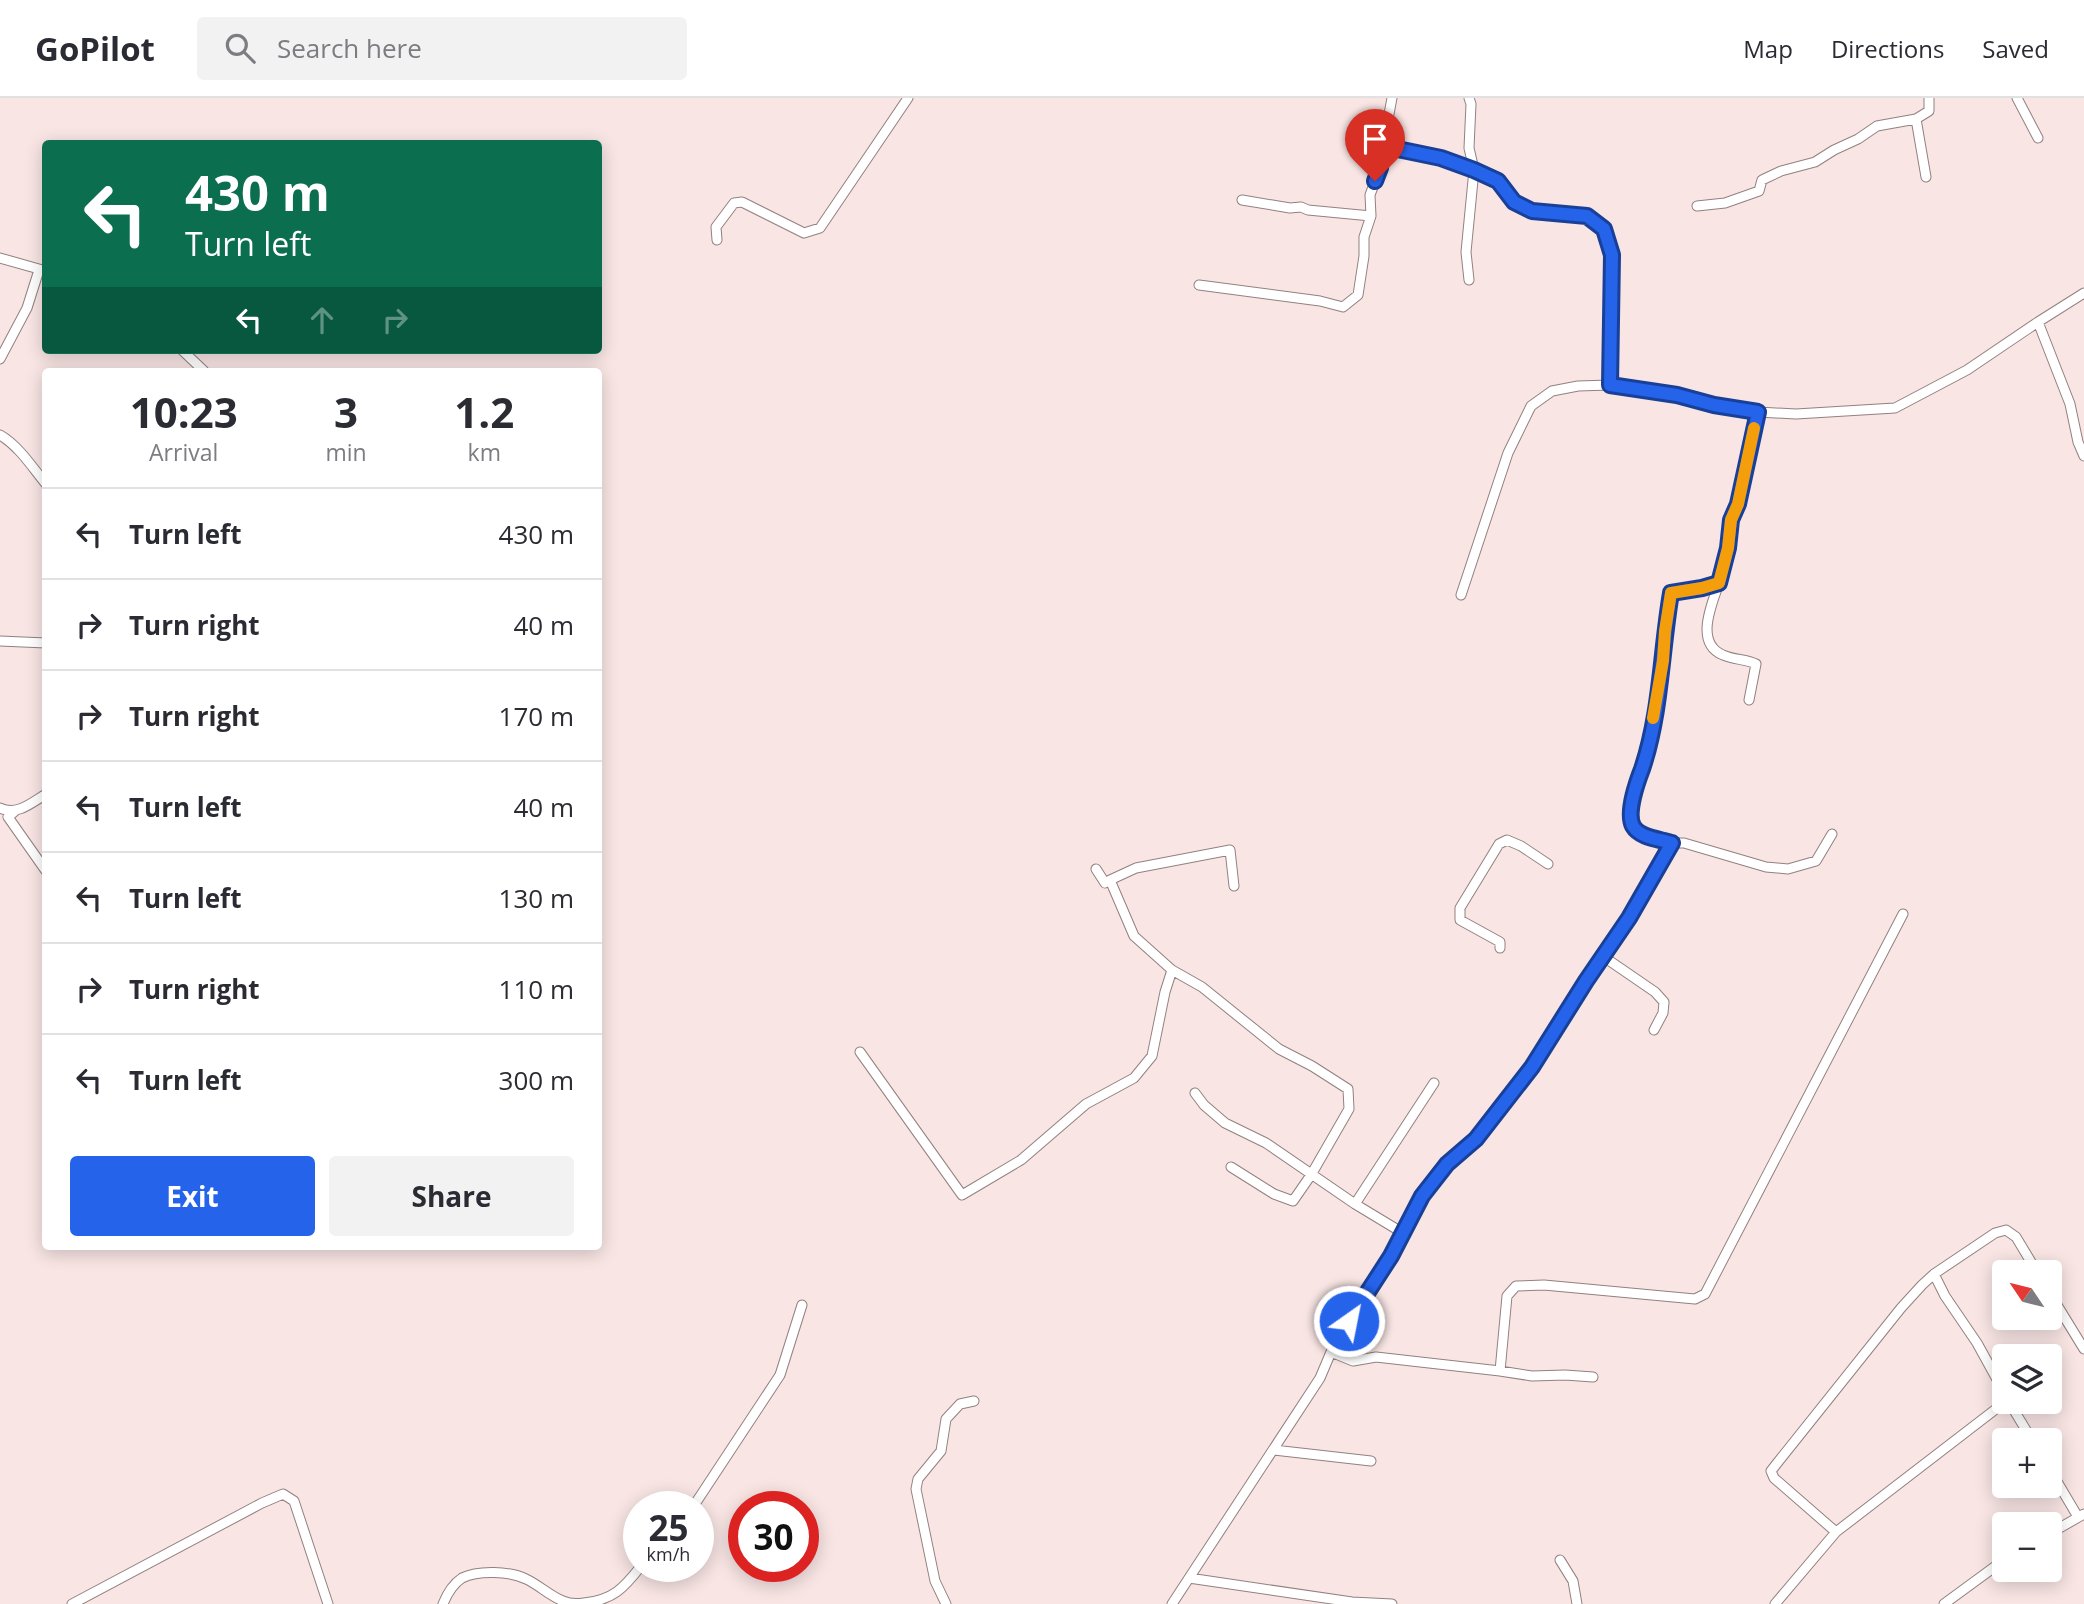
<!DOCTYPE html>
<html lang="en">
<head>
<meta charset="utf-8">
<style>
  :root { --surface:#fff; --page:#f2f2f3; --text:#2b2b33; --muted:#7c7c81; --line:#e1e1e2; --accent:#2563eb }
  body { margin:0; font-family:"Open Sans",sans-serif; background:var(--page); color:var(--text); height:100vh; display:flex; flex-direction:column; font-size:26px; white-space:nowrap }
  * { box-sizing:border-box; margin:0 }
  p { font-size:23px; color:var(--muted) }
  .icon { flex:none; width:38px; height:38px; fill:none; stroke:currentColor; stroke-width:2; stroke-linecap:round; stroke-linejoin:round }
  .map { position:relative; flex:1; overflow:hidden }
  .sheet { position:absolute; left:42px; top:270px; width:560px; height:882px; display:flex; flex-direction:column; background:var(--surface); border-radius:7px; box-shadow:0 4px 18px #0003 }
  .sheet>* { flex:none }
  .guide { position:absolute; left:42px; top:42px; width:560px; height:214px; border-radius:7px; box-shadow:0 4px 18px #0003; background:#0b6e4f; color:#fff; overflow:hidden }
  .needle { width:46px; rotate:305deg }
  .fabs { position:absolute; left:1992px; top:1162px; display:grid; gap:14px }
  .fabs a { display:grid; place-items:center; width:70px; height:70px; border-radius:7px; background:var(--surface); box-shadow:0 4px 18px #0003; font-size:35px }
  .speed { position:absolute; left:623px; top:1393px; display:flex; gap:14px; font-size:35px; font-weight:700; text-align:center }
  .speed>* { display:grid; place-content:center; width:91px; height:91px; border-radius:50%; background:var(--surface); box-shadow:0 4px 18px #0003; line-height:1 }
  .speed small { font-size:18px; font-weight:400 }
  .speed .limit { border:10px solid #d22; background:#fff; color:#111 }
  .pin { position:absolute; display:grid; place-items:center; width:60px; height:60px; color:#fff; margin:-72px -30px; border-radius:50% 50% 50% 0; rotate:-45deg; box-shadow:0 0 7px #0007 }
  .pin .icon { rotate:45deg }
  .me { position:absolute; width:77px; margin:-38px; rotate:33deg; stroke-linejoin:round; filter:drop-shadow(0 0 5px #0008) }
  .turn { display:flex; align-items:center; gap:24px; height:147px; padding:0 28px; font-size:32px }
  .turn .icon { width:91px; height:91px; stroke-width:2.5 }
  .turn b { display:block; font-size:49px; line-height:60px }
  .lanes { display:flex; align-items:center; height:66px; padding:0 28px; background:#0003; justify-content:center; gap:35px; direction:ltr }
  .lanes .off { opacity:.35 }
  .eta { display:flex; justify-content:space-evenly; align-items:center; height:119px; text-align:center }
  .eta b { font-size:42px; font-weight:700; line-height:49px }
  .cta { display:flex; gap:14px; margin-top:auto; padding:14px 28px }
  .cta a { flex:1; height:80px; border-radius:7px; background:var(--accent); color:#fff; font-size:28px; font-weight:700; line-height:80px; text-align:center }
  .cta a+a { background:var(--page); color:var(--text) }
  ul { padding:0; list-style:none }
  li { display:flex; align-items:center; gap:21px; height:91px; padding:0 28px; border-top:2px solid var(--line) }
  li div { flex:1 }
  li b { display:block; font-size:26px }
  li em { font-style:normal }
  header { display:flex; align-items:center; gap:42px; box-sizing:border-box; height:98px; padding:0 35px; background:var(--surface); border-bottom:2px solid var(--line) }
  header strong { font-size:33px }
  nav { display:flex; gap:38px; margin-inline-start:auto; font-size:24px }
  .search { width:490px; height:63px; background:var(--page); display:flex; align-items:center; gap:18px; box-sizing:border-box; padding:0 24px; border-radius:7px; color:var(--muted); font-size:26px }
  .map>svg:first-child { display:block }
</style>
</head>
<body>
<header>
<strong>GoPilot</strong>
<div class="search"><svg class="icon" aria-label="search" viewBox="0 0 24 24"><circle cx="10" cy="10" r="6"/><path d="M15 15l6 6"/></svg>Search here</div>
<nav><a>Map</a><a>Directions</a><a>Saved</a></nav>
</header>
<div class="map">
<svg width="2084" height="1506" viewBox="0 0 2084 1506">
  <rect width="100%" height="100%" fill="#f8e5e4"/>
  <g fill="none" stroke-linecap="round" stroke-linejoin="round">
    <g stroke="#928180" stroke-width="11">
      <path id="minor" d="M1392 0 1383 48 1441 60 1474 72 1466 154 1469 182
        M1469 0 1471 6 1469 50 1474 72 1498 83 1514 104 1532 113 1587 119 1604 131 1612 157 1610 287 1677 297 1714 307 1758 314 1796 316 1895 310 1967 272 2038 224 2084 195
        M2017 0 2038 40
        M1926 79 1916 21 1929 13V0
        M1242 102 1290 110 1301 109 1308 112 1371 118
        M1697 108 1725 105 1759 93 1762 82 1781 73 1815 64 1834 52 1858 41 1877 28 1916 21
        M717 142 716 129 734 105 742 104 804 135 820 130 908 0
        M0 160 46 173
        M1199 187 1320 203 1343 209 1358 197 1364 158V139L1371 118 1370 97 1380 70 1383 48
        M2038 224 2070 306 2078 344 2084 358
        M182 252 204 273
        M0 261 27 210 39 172
        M0 337C19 348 32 369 46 386
        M1719 485C1712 506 1694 545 1723 557 1734 562 1746 561 1756 566L1749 602
        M1461 497 1508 355 1531 308 1552 293 1578 288 1610 287
        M0 543 46 545
        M0 710C17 718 31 705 46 696
        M15 713 8 719 46 773
        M1672 745H1684L1766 769 1788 771 1816 763 1832 736
        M1096 771 1105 785 1110 782 1134 838 1172 872 1202 889 1279 951 1312 968 1348 991 1349 1011 1311 1077 1293 1103 1274 1096 1231 1069
        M1110 782 1136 770 1230 752 1234 788
        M1500 850V844L1460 822V810L1499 746 1507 742 1521 748 1548 766
        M1604 859 1655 894 1664 904 1663 915 1654 932
        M860 954 962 1097 1021 1062 1086 1006 1134 980 1152 958 1165 894 1172 872
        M1195 995 1204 1007 1225 1025 1266 1045 1355 1106 1403 1135
        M1355 1106 1434 985
        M1934 1176 1945 1198 1977 1245 2004 1294
        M2049 1194 2084 1251
        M1500 1273 1376 1259 1353 1263 1331 1254 1362 1201 1391 1158 1422 1098 1447 1066 1476 1041 1532 969 1586 883 1604 859 1611 845 1629 820 1664 762 1672 745C1659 741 1640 740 1633 728 1626 715 1637 684 1642 671 1661 616 1662 552 1671 495L1702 490 1719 485 1728 450 1731 422 1738 406 1758 314
        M1593 1279 1565 1277 1532 1278 1500 1273 1507 1198 1516 1188 1544 1187 1695 1201 1705 1196 1903 816
        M2009 1304 2032 1342
        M1274 1352 1371 1363
        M2049 1370 2078 1419
        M693 1409 780 1277 802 1207
        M1836 1434 2005 1304
        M2049 1436 2084 1416
        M1560 1462 1573 1483 1577 1506
        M1189 1480 1352 1504 1392 1506
        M72 1506 262 1405 283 1396 294 1403 328 1506
        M443 1506C447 1496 453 1486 462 1480 478 1472 510 1473 526 1481 539 1487 550 1498 563 1503 569 1506 577 1506 584 1505 613 1502 624 1490 641 1468
        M946 1506 935 1483 916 1391 918 1381 941 1353 946 1321 960 1306 974 1303
        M1172 1506 1320 1280 1331 1254
        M1775 1506 1836 1434 1774 1380 1771 1373 1778 1364 1901 1210 1922 1187 1934 1176 1995 1135 2006 1132 2016 1139 2037 1174
        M1944 1506 2004 1462"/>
    </g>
    <use href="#minor" stroke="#fff" stroke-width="9"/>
  </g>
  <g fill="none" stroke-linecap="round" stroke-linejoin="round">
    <g stroke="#184099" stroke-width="18">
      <path id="route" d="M1349 1223 1391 1158 1422 1098 1447 1066 1476 1041 1532 969 1586 883 1629 820 1672 745C1659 741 1640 740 1633 728 1626 715 1637 684 1642 671 1661 615 1661 553 1671 495L1702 490 1719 485 1728 450 1731 422 1738 406 1758 314 1714 307 1677 297 1610 287 1612 157 1604 131 1587 118 1532 113 1514 104 1498 83 1474 72 1441 60 1383 48 1380 70 1375 83"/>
    </g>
    <use href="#route" stroke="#2563eb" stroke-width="12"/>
    <path stroke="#f59e0b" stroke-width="12" d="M1653 620 1663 563 1665 533 1671 495 1702 490 1719 485 1728 450 1731 422 1738 406 1754 330"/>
  </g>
</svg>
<div class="fabs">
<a><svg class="needle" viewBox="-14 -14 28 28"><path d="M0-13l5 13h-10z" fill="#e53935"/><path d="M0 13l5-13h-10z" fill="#7c7c81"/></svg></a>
<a><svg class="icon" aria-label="layers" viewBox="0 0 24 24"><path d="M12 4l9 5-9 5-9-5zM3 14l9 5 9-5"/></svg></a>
<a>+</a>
<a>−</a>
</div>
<div class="speed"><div>25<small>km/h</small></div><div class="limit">30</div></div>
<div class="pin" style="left:1375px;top:83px;background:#d93025"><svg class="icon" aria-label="arrive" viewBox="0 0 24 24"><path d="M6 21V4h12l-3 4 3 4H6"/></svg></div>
<svg class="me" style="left:1349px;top:1223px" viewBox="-20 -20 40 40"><circle r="17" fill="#2563eb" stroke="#fff" stroke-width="3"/><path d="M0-11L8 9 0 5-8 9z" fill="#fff"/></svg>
<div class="guide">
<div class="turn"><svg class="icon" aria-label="left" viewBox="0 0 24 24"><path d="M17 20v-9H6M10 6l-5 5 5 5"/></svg><div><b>430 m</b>Turn left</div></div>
<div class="lanes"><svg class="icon" aria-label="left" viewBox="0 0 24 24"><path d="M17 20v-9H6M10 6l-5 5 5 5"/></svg><svg class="icon off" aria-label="ahead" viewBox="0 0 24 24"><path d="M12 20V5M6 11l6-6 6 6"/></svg><svg class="icon off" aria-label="right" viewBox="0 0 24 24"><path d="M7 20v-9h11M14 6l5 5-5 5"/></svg></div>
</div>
<section class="sheet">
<div class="eta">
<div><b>10:23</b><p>Arrival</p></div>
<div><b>3</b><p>min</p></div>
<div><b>1.2</b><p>km</p></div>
</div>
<ul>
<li><svg class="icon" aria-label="left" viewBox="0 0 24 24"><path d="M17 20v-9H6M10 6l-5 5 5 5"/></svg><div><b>Turn left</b></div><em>430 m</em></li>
<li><svg class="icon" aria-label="right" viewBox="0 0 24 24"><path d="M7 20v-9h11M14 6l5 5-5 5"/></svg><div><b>Turn right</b></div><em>40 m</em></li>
<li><svg class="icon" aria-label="right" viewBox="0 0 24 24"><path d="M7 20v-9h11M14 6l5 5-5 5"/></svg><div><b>Turn right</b></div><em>170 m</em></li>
<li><svg class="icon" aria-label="left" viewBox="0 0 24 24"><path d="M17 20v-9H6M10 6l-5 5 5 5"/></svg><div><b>Turn left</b></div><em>40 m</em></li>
<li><svg class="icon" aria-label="left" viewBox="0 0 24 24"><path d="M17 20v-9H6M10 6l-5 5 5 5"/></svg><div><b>Turn left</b></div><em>130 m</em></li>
<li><svg class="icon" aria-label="right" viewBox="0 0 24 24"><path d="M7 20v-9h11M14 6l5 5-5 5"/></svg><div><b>Turn right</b></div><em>110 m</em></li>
<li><svg class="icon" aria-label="left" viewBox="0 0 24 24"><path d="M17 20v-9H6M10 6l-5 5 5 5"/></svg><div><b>Turn left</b></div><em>300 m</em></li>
</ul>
<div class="cta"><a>Exit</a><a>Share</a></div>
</section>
</div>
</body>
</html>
